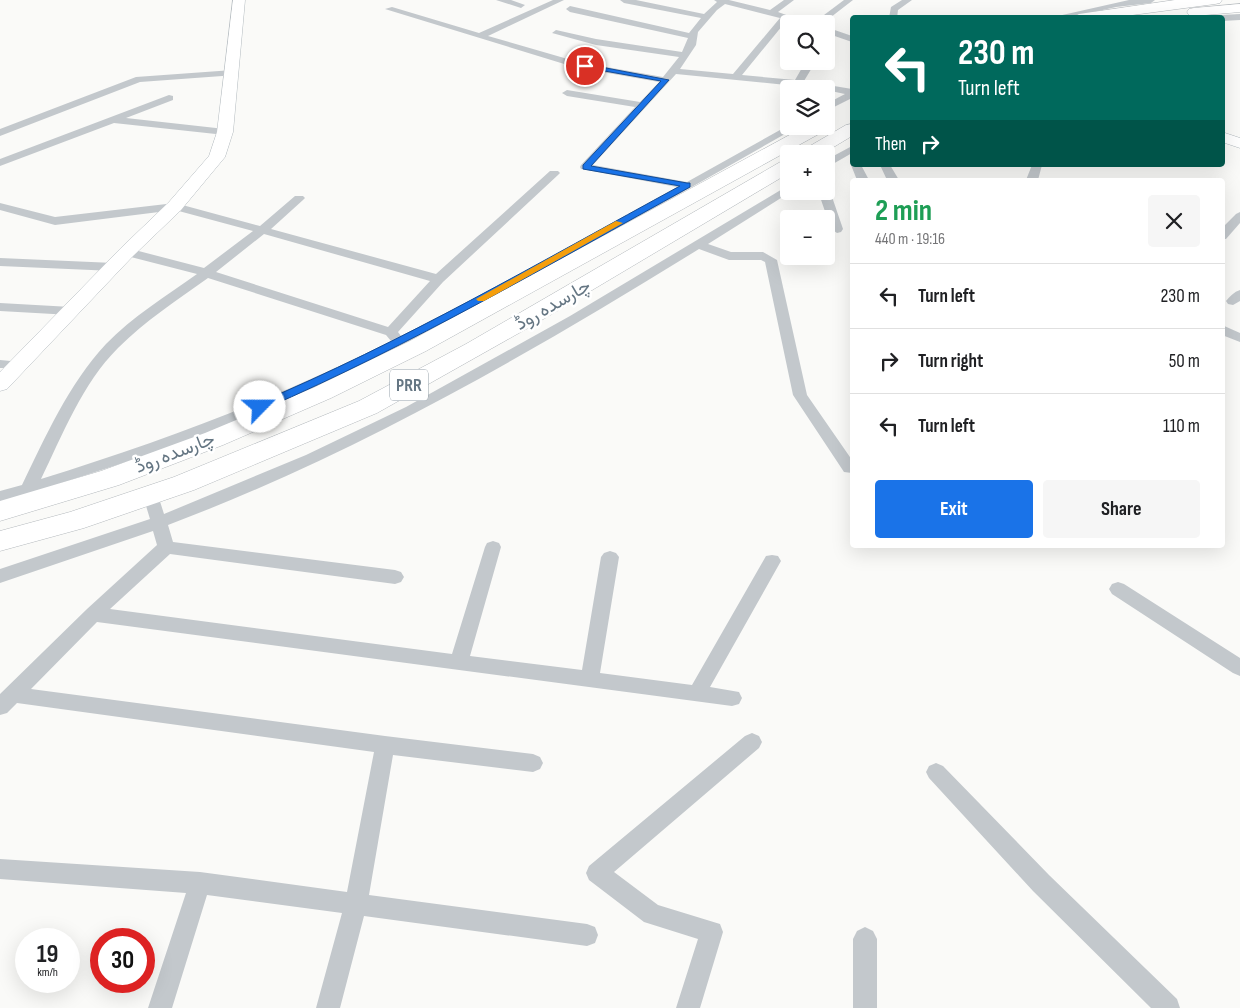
<!DOCTYPE html>
<html lang="en">
<head>
<meta charset="utf-8">
<style>
  :root { --surface:#fff; --page:#f6f6f6; --text:#202124; --muted:#757577; --line:#e0e0e0; --accent:#1a73e8 }
  body { margin:0; font-family:"Sofia Sans Condensed",Vazirmatn,sans-serif; background:var(--page); color:var(--text); height:100vh; display:flex; flex-direction:column; font-size:19px; white-space:nowrap }
  * { box-sizing:border-box; margin:0 }
  p { font-size:16px; color:var(--muted) }
  .icon { flex:none; width:28px; height:28px; fill:none; stroke:currentColor; stroke-width:2; stroke-linecap:round; stroke-linejoin:round }
  .map { position:relative; flex:1; overflow:hidden }
  .panel { position:absolute; left:850px; top:178px; width:375px; height:370px; display:flex; flex-direction:column; background:var(--surface); border-radius:5px; box-shadow:0 5px 20px #0002 }
  .panel>* { flex:none }
  .top-card { position:absolute; left:850px; top:15px; width:375px; height:152px; border-radius:5px; box-shadow:0 5px 20px #0002; background:#00695c; color:#fff; overflow:hidden }
  .fabs { position:absolute; left:780px; top:15px; display:grid; gap:10px }
  .fabs a { display:grid; place-items:center; width:55px; height:55px; border-radius:5px; background:var(--surface); box-shadow:0 5px 20px #0002; font-size:25px }
  .speed { position:absolute; left:15px; top:928px; display:flex; gap:10px; font-size:25px; font-weight:700; text-align:center }
  .speed>* { display:grid; place-content:center; width:65px; height:65px; border-radius:50%; background:var(--surface); box-shadow:0 5px 20px #0002; line-height:1 }
  .speed small { font-size:12px; font-weight:400 }
  .speed .limit { border:8px solid #d22; background:#fff; color:#111 }
  .pin { position:absolute; display:grid; place-items:center; width:42px; height:42px; color:#fff; margin:-21px; border:2px solid #fff; border-radius:50%; box-shadow:0 1px 5px #0007 }
  .me { position:absolute; width:55px; margin:-28px; rotate:67deg; stroke-linejoin:round; filter:drop-shadow(0 0 4px #0008) }
  .turn { display:flex; align-items:center; gap:18px; height:105px; padding:0 25px; font-size:22px }
  .turn .icon { width:65px; height:65px; stroke-width:2.5 }
  .turn b { display:block; font-size:35px; line-height:42px }
  .then { display:flex; align-items:center; height:48px; padding:0 25px; background:#0003; gap:10px; font-size:19px }
  .round { display:grid; place-items:center; flex:none; width:52px; height:52px; border-radius:5px; background:var(--page) }
  .summary { display:flex; align-items:center; justify-content:space-between; height:85px; padding:0 25px }
  h1 { font-size:30px; font-weight:700; line-height:38px; color:#1e9e55 }
  .action { display:flex; gap:10px; margin-top:auto; padding:10px 25px }
  .action a { flex:1; height:58px; border-radius:5px; background:var(--accent); color:#fff; font-size:20px; font-weight:700; line-height:58px; text-align:center }
  .action a+a { background:var(--page); color:var(--text) }
  ul { padding:0; list-style:none }
  li { display:flex; align-items:center; gap:15px; height:65px; padding:0 25px; border-top:1px solid var(--line) }
  li div { flex:1 }
  li b { display:block; font-size:19px }
  li em { font-style:normal }
  .map>svg:first-child { display:block }
</style>
</head>
<body>
<div class="map">
<svg width="1240" height="1008" viewBox="0 0 1240 1008">
  <rect width="100%" height="100%" fill="#fafaf8"/>
  <g fill="none" stroke-linecap="round" stroke-linejoin="round">
    <g stroke="#b3babf" stroke-width="1">
      <path id="secondary" d="M233 0H245L233 132 225 157 181 210 133 256 7 389 0 391V372L121 248 169 202 209 156 217 132Z
        M1222 132 1240 138V148L1222 142Z"/>
    </g>
    <g stroke="#b4b9bd" stroke-width="1">
      <path id="highway" d="M1175 0H1222L1220 3 1215 4 1110 18H1072L1079 14Z
        M1240 4V12L1194 16 1189 15 1187 12 1189 9 1194 8Z
        M826 122 829 126 826 130 426 351 331 398 223 445 119 485 0 521V501L101 471 205 433 313 388 410 341 806 126H826Z
        M852 124V136L822 154H800L803 150 846 125Z
        M789 159V173L535 324 377 413 194 490 84 528 0 551V531L70 512 174 477 359 401 466 344 782 161Z"/>
    </g>
    <path fill="#c3c8cc" fill-rule="evenodd" d="M496 0H511L525 5 521 8Z
      M553 0H564L488 36 578 62 663 77 679 57 596 45 552 33 556 30 596 39 682 52 688 38 570 12 566 9 570 6 689 33 701 18 624 3 620 0H636L704 14 717 2 714 0H729L770 10 784 0H794L778 12 811 24H797L787 20 742 75 795 80 806 61H816L804 81 852 89V98L826 111V104L845 94 826 90V89L676 74 593 165 687 182 789 125V126H799L507 292 328 382 249 417 169 448 0 503V491L22 485C46 436 68 385 106 344 132 317 166 296 197 274L123 255 121 252 123 249 127 248 204 268 253 231 175 210 55 225 0 210V203L55 217 175 203 260 226 295 196H303L305 198 303 200 271 229 436 274 550 171H558L560 173 558 175 443 282 398 332 401 336 498 286 677 187 581 169 580 167 581 165 635 107 567 96 562 93 567 90 640 102 659 82 574 67 385 9 392 7 479 33ZM725 4 780 18 733 74 680 69 696 45 698 32 717 10ZM264 234 430 281 388 327 216 272ZM208 278 386 335 391 341C278 398 161 442 41 479 63 434 82 384 118 348 145 321 177 300 208 278Z
      M844 0H853L822 24H812Z
      M902 0H912L898 10 897 18H889L891 7Z
      M1129 0H1155L1151 3 1116 7 1067 18H1049Z
      M1240 14V20L1222 21V18H1218L1222 15Z
      M826 27 852 36V42L826 33Z
      M233 70 238 73 236 75 140 82 0 136V129L136 77Z
      M169 95 173 96V100L126 118 225 129 230 132 225 135 114 123 0 166V159Z
      M852 146V153L826 168V160Z
      M852 163V165H861L869 180H857L851 165Z
      M880 165H890L899 180H887Z
      M1032 165H1042L1038 180H1026Z
      M789 185V191H792L708 244 731 252H763L777 260 807 395 852 460V473L844 472 793 395 765 262 761 260H729L699 249C529 354 356 454 168 525L173 542 395 570 401 572 404 577 401 582 395 584 170 554 110 609 452 654 485 547 487 543 493 541 499 543 501 547 470 656 582 670 601 557 604 553 610 551 616 553 619 557 600 673 692 685 766 556 772 555 778 556 781 561 710 687 739 692 742 698 739 704 732 706 97 622 31 689 385 736 533 754 540 757 543 763 540 769 533 772 393 755 369 895 587 924 595 927 598 935 595 943 587 946 364 916 340 1008H316L342 913 207 895 172 1008H148L186 893 0 879V859L200 872 347 892 374 752 17 703 7 713 0 715V694L87 609 157 545 153 531 0 583V569L150 519 143 496 145 492 151 490 157 492 164 514 306 455 406 407 570 316Z
      M826 188 830 191 843 229 841 232 837 233 831 229 818 191H826Z
      M1240 212V223L1226 239H1222V228L1236 214Z
      M0 258 114 263 120 267 114 271 0 266Z
      M1240 290V301L1233 305 1228 304 1226 301C1230 296 1234 292 1240 290Z
      M0 303 71 307 78 311 71 315 0 311Z
      M1222 325 1240 333V342L1222 335Z
      M0 360 21 362 23 365 21 368H0Z
      M1118 582 1124 584 1240 658V676L1233 673 1112 594 1109 589 1112 584Z
      M752 733 759 736 762 742 759 748 614 872 658 905 720 924 723 932 700 1008H676L698 939 644 922 589 880 586 873 589 866 745 736Z
      M936 763 943 766 1049 875 1177 999 1180 1008H1151L1033 891 929 778 926 772 929 766Z
      M865 927 873 931 877 939V1008H853V939L857 931Z"/>
    <use href="#secondary" fill="#fff" fill-rule="evenodd"/>
    <use href="#highway" fill="#fff" fill-rule="evenodd"/>
  </g>
  <path fill="#1a73e8" stroke="#114b97" d="M585 64 669 80 591 166 687 183H690V187C550 264 411 345 264 409H256L255 407 256 404C403 342 540 262 680 186L583 169V165L661 81 582 67V65Z"/>
  <path fill="#f59e0b" d="M616 221 623 223 484 301H478L476 299Z"/>
  <g text-anchor="middle" dominant-baseline="central" stroke-width="5" stroke-linejoin="round" paint-order="stroke">
    <rect fill="#fff" stroke="#939fa8" stroke-width="1" x="390" y="369.5" width="38" height="31" rx="4"/>
    <g font-size="18" font-weight="bold" fill="#657683">
      <text x="409" y="385">PRR</text>
    </g>
    <g font-size="19" fill="#657683" stroke="#fff">
      <text transform="translate(553 305) rotate(-30)">چارسدہ روڈ</text>
      <text transform="translate(175 453) rotate(-21)">چارسدہ روڈ</text>
    </g>
  </g>
</svg>
<div class="fabs">
<a><svg class="icon" aria-label="search" viewBox="0 0 24 24"><circle cx="10" cy="10" r="6"/><path d="M15 15l6 6"/></svg></a>
<a><svg class="icon" aria-label="layers" viewBox="0 0 24 24"><path d="M12 4l9 5-9 5-9-5zM3 14l9 5 9-5"/></svg></a>
<a>+</a>
<a>−</a>
</div>
<div class="speed"><div>19<small>km/h</small></div><div class="limit">30</div></div>
<div class="pin" style="left:585px;top:66px;background:#d93025"><svg class="icon" aria-label="arrive" viewBox="0 0 24 24"><path d="M6 21V4h12l-3 4 3 4H6"/></svg></div>
<svg class="me" style="left:260px;top:407px" viewBox="-20 -20 40 40"><circle r="19" fill="#fff"/><path d="M0-13L10 11 0 6-10 11z" fill="#1a73e8"/></svg>
<div class="top-card">
<div class="turn"><svg class="icon" aria-label="left" viewBox="0 0 24 24"><path d="M17 20v-9H6M10 6l-5 5 5 5"/></svg><div><b>230 m</b>Turn left</div></div>
<div class="then">Then<svg class="icon" aria-label="right" viewBox="0 0 24 24"><path d="M7 20v-9h11M14 6l5 5-5 5"/></svg></div>
</div>
<section class="panel">
<div class="summary"><div><h1>2 min</h1><p>440 m · 19:16</p></div><a class="round"><svg class="icon" aria-label="close" viewBox="0 0 24 24"><path d="M6 6l12 12M18 6L6 18"/></svg></a></div>
<ul>
<li><svg class="icon" aria-label="left" viewBox="0 0 24 24"><path d="M17 20v-9H6M10 6l-5 5 5 5"/></svg><div><b>Turn left</b></div><em>230 m</em></li>
<li><svg class="icon" aria-label="right" viewBox="0 0 24 24"><path d="M7 20v-9h11M14 6l5 5-5 5"/></svg><div><b>Turn right</b></div><em>50 m</em></li>
<li><svg class="icon" aria-label="left" viewBox="0 0 24 24"><path d="M17 20v-9H6M10 6l-5 5 5 5"/></svg><div><b>Turn left</b></div><em>110 m</em></li>
</ul>
<div class="action"><a>Exit</a><a>Share</a></div>
</section>
</div>
</body>
</html>
